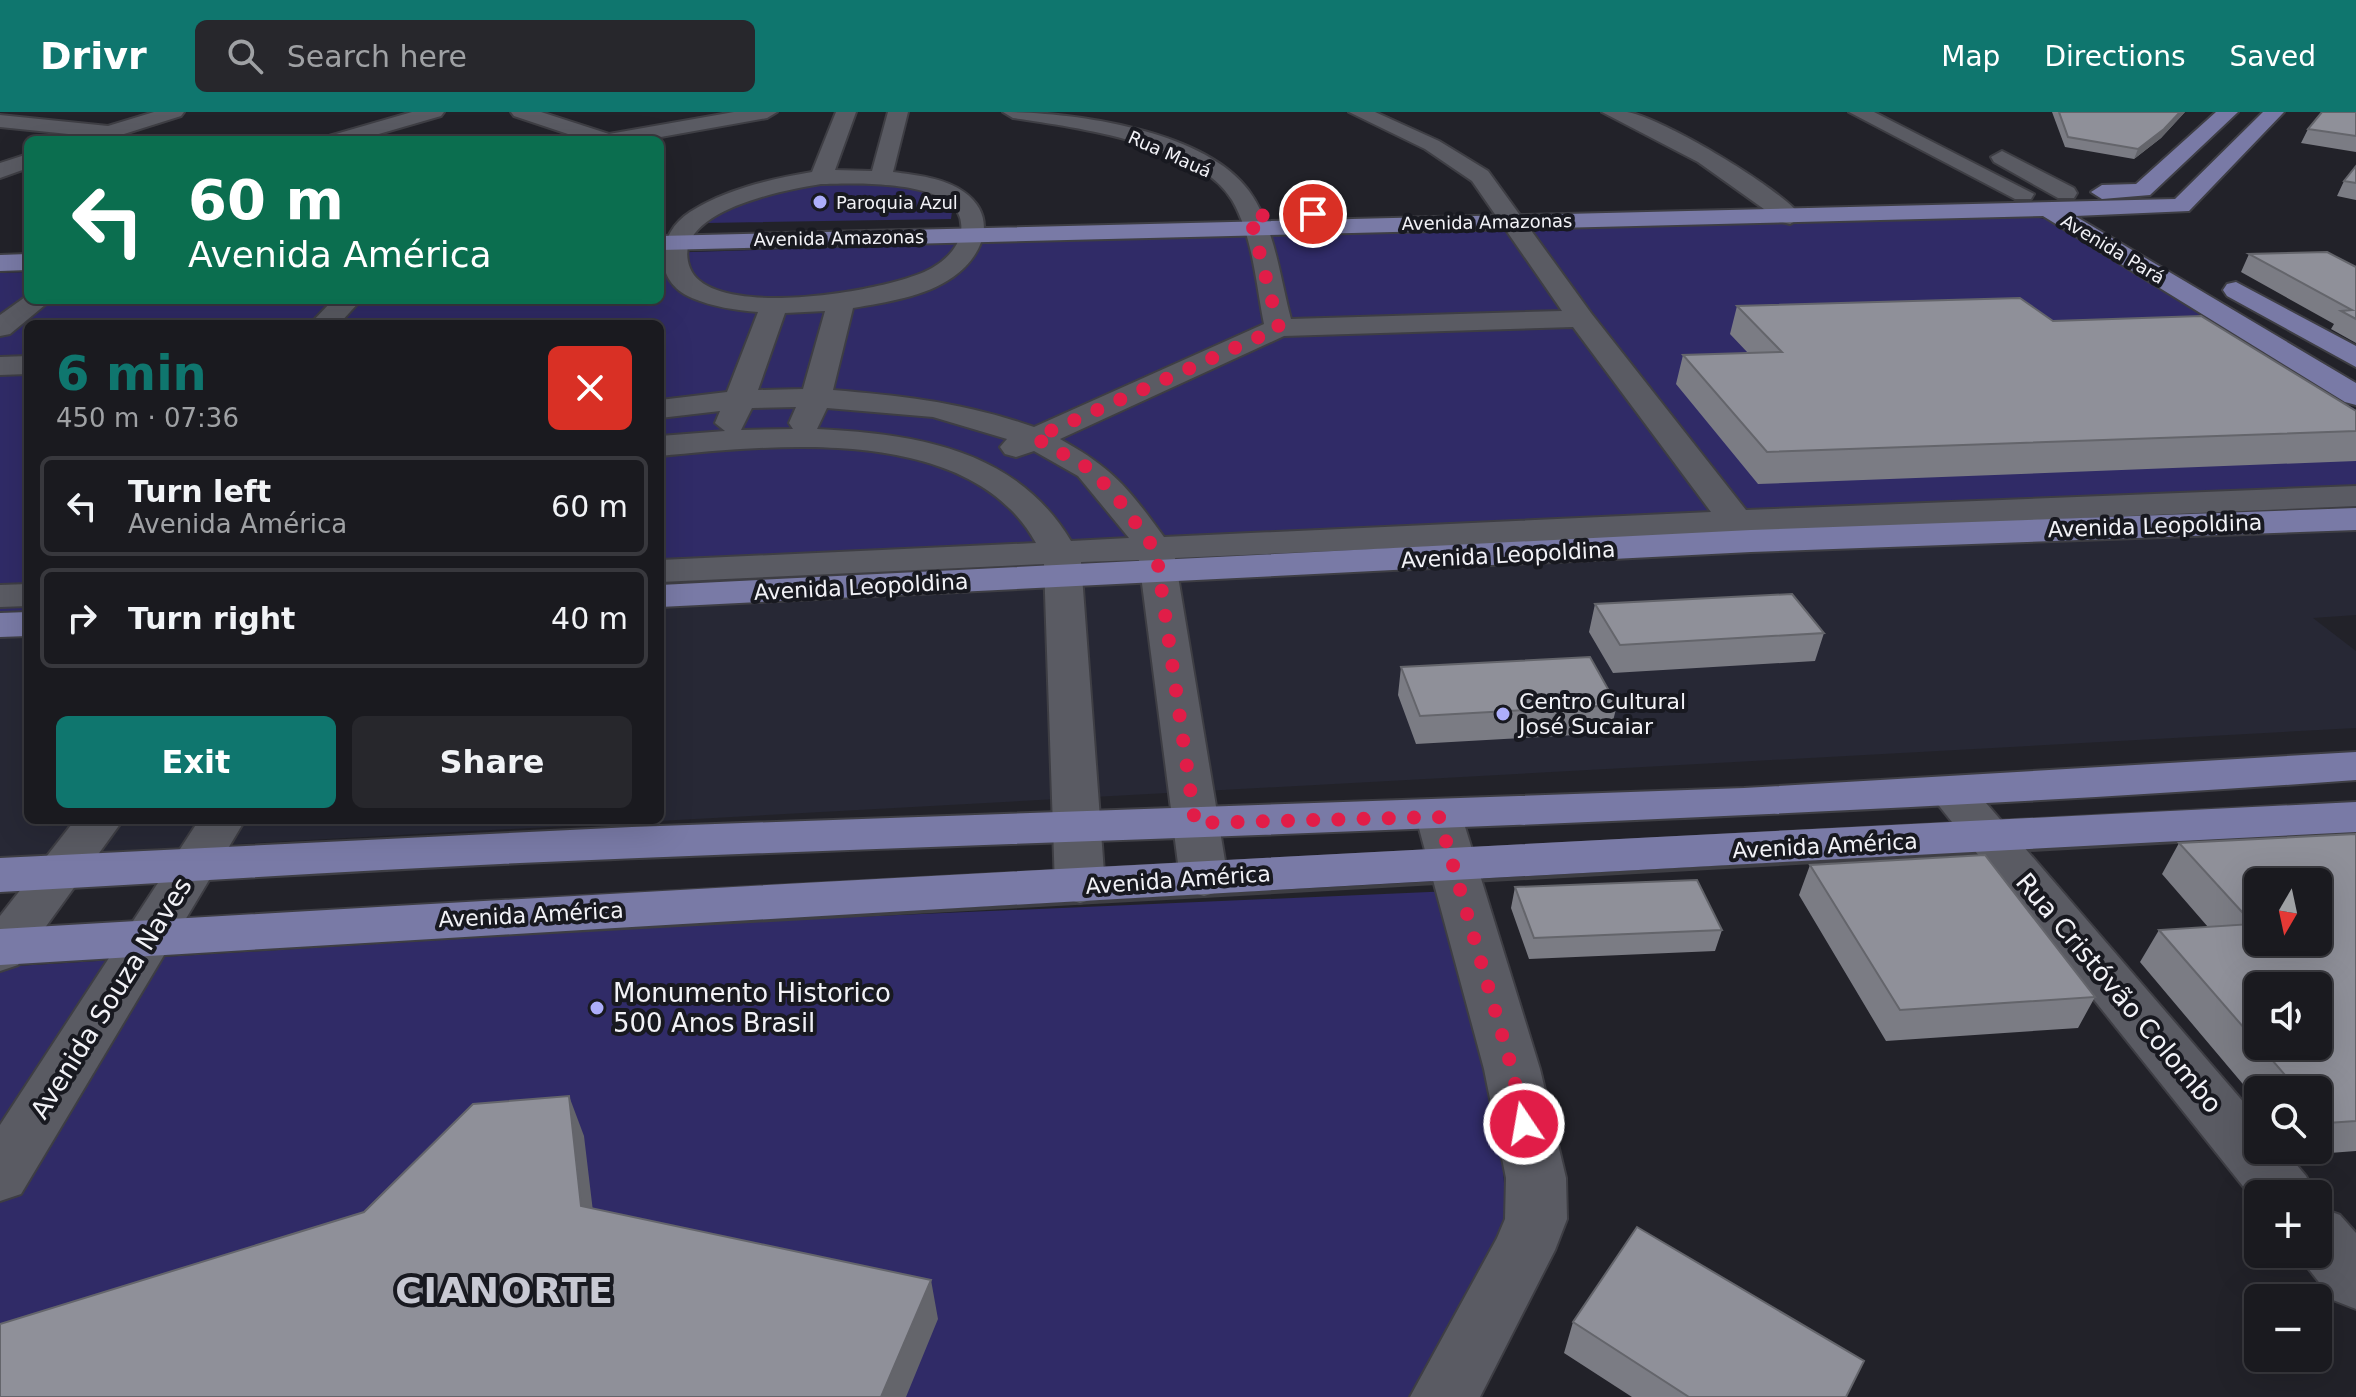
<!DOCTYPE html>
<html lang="en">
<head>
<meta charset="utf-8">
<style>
  :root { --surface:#1a1a1f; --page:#27272c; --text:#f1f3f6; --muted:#9fa1a4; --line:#38383d; --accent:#0f766e }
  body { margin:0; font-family:"DejaVu Sans",sans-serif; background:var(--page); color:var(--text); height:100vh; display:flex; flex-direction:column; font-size:30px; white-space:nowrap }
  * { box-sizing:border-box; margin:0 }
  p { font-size:26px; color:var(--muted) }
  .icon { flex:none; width:44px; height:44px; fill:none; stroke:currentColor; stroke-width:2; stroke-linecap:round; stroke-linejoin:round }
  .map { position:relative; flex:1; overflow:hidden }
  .details { position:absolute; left:24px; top:208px; width:640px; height:504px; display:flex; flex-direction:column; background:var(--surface); border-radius:12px; box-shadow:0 8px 32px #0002,0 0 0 2px var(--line) }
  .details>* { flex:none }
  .top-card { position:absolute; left:24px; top:24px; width:640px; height:168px; border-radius:12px; box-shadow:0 8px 32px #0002,0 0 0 2px var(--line); background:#0b6e4f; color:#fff; overflow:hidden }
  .needle { width:52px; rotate:189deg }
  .controls { position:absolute; left:2244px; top:756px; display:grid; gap:16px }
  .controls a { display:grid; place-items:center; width:88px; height:88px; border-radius:12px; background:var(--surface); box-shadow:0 8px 32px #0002,0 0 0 2px var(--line); font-size:40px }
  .pin { position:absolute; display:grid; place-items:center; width:68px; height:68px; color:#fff; margin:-34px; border:4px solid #fff; border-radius:50%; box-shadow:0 2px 8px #0007 }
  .me { position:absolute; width:88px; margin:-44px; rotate:348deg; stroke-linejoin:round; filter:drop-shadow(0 0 6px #0008) }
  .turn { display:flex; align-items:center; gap:28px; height:168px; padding:0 32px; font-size:36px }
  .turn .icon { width:104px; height:104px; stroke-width:2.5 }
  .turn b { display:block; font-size:56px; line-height:68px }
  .round { display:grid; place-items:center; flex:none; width:84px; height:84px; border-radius:12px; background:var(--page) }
  .summary { display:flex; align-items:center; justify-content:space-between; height:136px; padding:0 32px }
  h1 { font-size:48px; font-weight:600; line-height:60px; color:var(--accent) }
  .primary-button { display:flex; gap:16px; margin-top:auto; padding:16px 32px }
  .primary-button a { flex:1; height:92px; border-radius:12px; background:var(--accent); color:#fff; font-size:32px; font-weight:600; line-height:92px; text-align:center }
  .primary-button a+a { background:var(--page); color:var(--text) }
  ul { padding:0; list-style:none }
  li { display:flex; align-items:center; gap:24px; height:100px; margin:0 16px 12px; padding:0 16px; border:4px solid var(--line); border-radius:12px }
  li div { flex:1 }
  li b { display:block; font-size:30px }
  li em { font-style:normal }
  header { display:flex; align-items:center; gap:48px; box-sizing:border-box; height:112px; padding:0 40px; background:var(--accent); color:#fff }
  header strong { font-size:38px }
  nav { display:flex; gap:44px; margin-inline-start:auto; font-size:28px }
  .search { width:560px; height:72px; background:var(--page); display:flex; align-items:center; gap:20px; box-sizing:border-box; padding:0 28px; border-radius:12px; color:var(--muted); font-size:30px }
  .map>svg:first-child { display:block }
</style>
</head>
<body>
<header>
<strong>Drivr</strong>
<div class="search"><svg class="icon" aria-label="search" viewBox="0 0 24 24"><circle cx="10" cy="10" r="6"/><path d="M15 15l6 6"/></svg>Search here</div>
<nav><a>Map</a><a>Directions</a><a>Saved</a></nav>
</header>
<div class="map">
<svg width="2356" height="1285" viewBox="0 0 2356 1285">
  <rect width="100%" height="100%" fill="#222229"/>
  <path fill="#272835" d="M2356 412V503L2313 506 2356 539V616L0 745V512L28 511V708H660V484Z"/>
  <path fill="#302b67" d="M823 68 918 74 953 92 951 107 705 111C736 80 782 77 823 68Z
    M2030 104 2050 108 2356 298V412L660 484V212H28V511L0 512V161L28 160V188H660V141L1792 106Z
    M1452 779 1500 1005 1508 1138 1423 1285H0V855L716 811Z"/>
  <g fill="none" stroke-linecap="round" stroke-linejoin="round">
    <g stroke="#3e3e44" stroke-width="4">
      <path id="minor" d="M154 0H184L181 4 105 28H74L78 23 0 15V3L108 14Z
        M412 0H444L441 4 358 28H326L329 24Z
        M511 0H541L609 22 734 0H777L767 6 644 28H586L514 4Z
        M836 0H856L835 58 872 59 888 0H908L893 60C916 63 945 66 964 80 999 105 983 144 953 165 925 185 886 190 853 196L833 278C905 284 965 291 1034 315L1264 212C1256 173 1253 124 1232 88 1198 31 1073 15 1013 6L1003 0C1073 0 1205 18 1249 79 1275 115 1280 166 1291 207L1562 199 1472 69 1425 37 1349 0H1375L1439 29 1488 59 1591 201 1746 398 2356 374V394L1175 446 1228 767 1221 779 1204 784 1187 779 1180 767 1139 448 1081 450 1105 774 1097 786 1080 791 1063 786 1055 774 1044 452 660 470V448L1036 431C969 311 775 333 660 344V324L725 319 715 311 720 299 660 306V288L727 280 758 200C735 198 713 195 692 186 651 169 657 121 690 100 726 77 771 67 812 60ZM821 72C853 71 969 66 961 119 959 135 946 148 932 156 893 179 711 210 690 156 668 100 783 78 821 72ZM825 199 803 277 758 278 785 201ZM1573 215 1711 400 1164 425C1128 376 1114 357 1060 327L1284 224ZM796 295 789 311 793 317 741 318 752 296ZM827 296 933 305 1007 327 1000 335 1005 342 1016 345 1034 339 1078 364 1129 426 1071 429C1016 337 916 322 817 317Z
        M1602 0C1610 0 1619 0 1627 0 1661 5 1782 77 1802 105L1790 112 1782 110 1698 50Z
        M1849 0H1874L2034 82 2031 87H2015Z
        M2002 39 2074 76 2077 81 2074 86H2058L1994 50 1991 45Z
        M28 42V56L0 66V51Z
        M28 183V188H51L10 222 0 224V203Z
        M333 188H361L339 212H310Z
        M28 244V262L0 263V245Z
        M28 472V494L0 495V473Z
        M1952 666 1968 670 2258 1007V1038H2284L2306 1064 2315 1082H2258V1093L1936 690 1929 680 1936 670Z
        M1439 690 1455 694 1462 705 1540 957 1566 1066 1567 1107 1555 1138 1480 1285H1410L1497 1126 1505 1107 1506 1066 1484 957 1416 705 1423 694Z
        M75 708H123L18 853 0 859V804Z
        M199 708H245L21 1082 0 1089V1013Z
        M2318 1095 2340 1103 2356 1121V1197L2333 1188 2297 1142H2318Z"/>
    </g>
    <g stroke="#3e3e44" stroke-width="4">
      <path id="major" d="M2216 0H2238L2150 83 2102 87 2091 80 2102 73 2136 72Z
        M2263 0H2284L2189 99 2075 104 2356 271V293L2345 290 2043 104 660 138V124L2175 87Z
        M28 142V158L0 159V143Z
        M2236 170 2356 234V255L2227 184 2223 178 2227 172Z
        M2356 396V418L1751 440 660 495V473L1751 418Z
        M28 500V524L0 525V501Z
        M2356 640V668C1784 709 1212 723 639 746 426 754 213 768 0 780V746L632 715 1744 676Z
        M2356 690V720C1570 760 785 805 0 853V817C785 771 1570 728 2356 690Z"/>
    </g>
    <use href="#minor" fill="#5a5b63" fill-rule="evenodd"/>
    <use href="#major" fill="#797aa6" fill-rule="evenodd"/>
  </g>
  <path fill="#7b7c84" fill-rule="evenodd" d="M2052 0H2185L2161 26 2134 47 2065 35Z
    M2356 0V40L2301 31 2308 17Z
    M2356 54V88L2337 84 2344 69Z
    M2249 142 2356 155V231L2331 217 2334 212 2241 160Z
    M1737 194 2053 209 2356 299V349L1758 372 1676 272 1683 243 1748 241 1730 222Z
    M1595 492 1824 521 1815 549 1613 561 1589 520Z
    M1401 555 1617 593 1610 621 1416 632 1398 583Z
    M2356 722V1039L2303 1043 2298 1038H2318V978H2258V990L2140 850 2159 818 2208 815 2162 762 2179 731ZM2258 874 2318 934H2258Z
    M1810 753 2095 885 2078 916 1886 929 1799 783Z
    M1515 775 1722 818 1715 839 1529 847 1511 796Z
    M1573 1210 1846 1285H1632L1564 1241Z"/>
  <path fill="#64656b" d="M2180 0H2185L2161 26 2134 47 2138 37Z
    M569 984 584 1024 597 1133 581 1094Z
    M931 1168 938 1207 906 1285H881Z"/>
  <path fill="#8f9099" stroke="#64656b" stroke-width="2" fill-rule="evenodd" d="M2059 0H2180L2164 17 2138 37 2068 25Z
    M2322 0H2356V24L2308 17Z
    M2356 54V71L2344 69Z
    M2327 140 2356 155V207L2341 199 2352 198 2249 142Z
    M2020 186 2053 209 2201 204 2356 299V319L1767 340 1683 243 1782 240 1737 194Z
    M1792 482 1824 521 1620 533 1595 492Z
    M1590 545 1617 593 1420 604 1401 555Z
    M2356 722V1009L2327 1011 2318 1001V978H2298L2260 934H2318V874H2258V932L2159 818 2253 812 2179 731ZM2258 770H2318V830H2258Z
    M1985 743 2095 885 1900 898 1810 753Z
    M1697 768 1722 818 1534 826 1515 775Z
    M569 984 581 1094 931 1168 881 1285H0V1212L364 1100 473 992Z
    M1637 1115 1864 1249 1846 1285H1689L1573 1210Z"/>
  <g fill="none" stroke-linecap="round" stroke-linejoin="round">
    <path stroke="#e11d48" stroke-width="14" stroke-dasharray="0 25.2" d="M1313 102 1250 104 1279 216 1035 326 1090 357 1116 384 1156 439 1195 711 1439 705 1512 957 1524 1012"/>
  </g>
  <g fill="#adaefb" stroke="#181920" stroke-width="3">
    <circle cx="820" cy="90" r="8"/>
    <circle cx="1503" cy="602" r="8"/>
    <circle cx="597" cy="896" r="8"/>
  </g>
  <g text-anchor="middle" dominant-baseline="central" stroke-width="8" stroke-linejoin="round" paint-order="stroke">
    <g font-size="18" fill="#f2f2f7" stroke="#181920">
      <text transform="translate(1170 42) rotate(24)">Rua Mauá</text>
      <text transform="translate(1487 110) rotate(-1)">Avenida Amazonas</text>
      <text transform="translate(839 126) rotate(-1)">Avenida Amazonas</text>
      <text transform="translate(2113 137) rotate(31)">Avenida Pará</text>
    </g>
    <g font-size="18" fill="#f2f2f7" stroke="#181920" text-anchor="start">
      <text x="836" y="90">Paroquia Azul</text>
    </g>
    <g font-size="22" fill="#f2f2f7" stroke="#181920">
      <text transform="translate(2155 414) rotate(-2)">Avenida Leopoldina</text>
      <text transform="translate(1508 443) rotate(-3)">Avenida Leopoldina</text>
      <text transform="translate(861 475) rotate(-3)">Avenida Leopoldina</text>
      <text transform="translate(1825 734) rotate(-3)">Avenida América</text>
      <text transform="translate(1178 768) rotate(-4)">Avenida América</text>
      <text transform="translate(531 803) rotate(-3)">Avenida América</text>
    </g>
    <g font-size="22" fill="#f2f2f7" stroke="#181920" text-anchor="start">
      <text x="1519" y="589">Centro Cultural<tspan x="1519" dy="25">José Sucaiar</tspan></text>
    </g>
    <g font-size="26" fill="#f2f2f7" stroke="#181920" text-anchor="start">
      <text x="613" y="881">Monumento Historico<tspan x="613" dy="30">500 Anos Brasil</tspan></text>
    </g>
    <g font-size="26" fill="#f2f2f7" stroke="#181920">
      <text transform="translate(2119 881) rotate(50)">Rua Cristóvão Colombo</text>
      <text transform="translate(111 886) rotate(-58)">Avenida Souza Naves</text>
    </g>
    <g font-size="36" font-weight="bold" letter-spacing="2" fill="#c8c9d3" stroke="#181920">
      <text x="505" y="1178">CIANORTE</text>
    </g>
  </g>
</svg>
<div class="controls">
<a><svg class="needle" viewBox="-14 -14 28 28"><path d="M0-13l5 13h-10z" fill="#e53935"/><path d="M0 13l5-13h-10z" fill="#9fa1a4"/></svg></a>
<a><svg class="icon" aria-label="sound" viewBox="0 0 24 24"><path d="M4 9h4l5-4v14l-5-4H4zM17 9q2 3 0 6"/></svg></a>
<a><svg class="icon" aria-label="search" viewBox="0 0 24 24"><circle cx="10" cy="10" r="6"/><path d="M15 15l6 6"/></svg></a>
<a>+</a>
<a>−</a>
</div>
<div class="pin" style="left:1313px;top:102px;background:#d93025"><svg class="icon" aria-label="arrive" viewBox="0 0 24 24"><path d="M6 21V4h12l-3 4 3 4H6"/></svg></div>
<svg class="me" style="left:1524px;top:1012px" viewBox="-20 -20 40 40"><circle r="17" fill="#e11d48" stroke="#fff" stroke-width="3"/><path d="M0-11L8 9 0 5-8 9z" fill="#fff"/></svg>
<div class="top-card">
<div class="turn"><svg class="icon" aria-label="left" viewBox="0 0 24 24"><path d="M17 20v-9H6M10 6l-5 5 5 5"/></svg><div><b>60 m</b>Avenida América</div></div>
</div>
<section class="details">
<div class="summary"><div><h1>6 min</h1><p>450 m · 07:36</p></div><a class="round" style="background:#d93025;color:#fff"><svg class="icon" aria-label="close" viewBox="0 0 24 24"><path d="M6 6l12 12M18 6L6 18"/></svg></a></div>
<ul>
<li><svg class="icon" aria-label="left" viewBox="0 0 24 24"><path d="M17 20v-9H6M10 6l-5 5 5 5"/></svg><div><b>Turn left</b><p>Avenida América</p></div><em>60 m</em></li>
<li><svg class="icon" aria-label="right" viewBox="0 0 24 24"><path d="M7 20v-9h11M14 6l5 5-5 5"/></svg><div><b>Turn right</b></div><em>40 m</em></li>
</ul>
<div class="primary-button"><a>Exit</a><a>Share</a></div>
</section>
</div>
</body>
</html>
